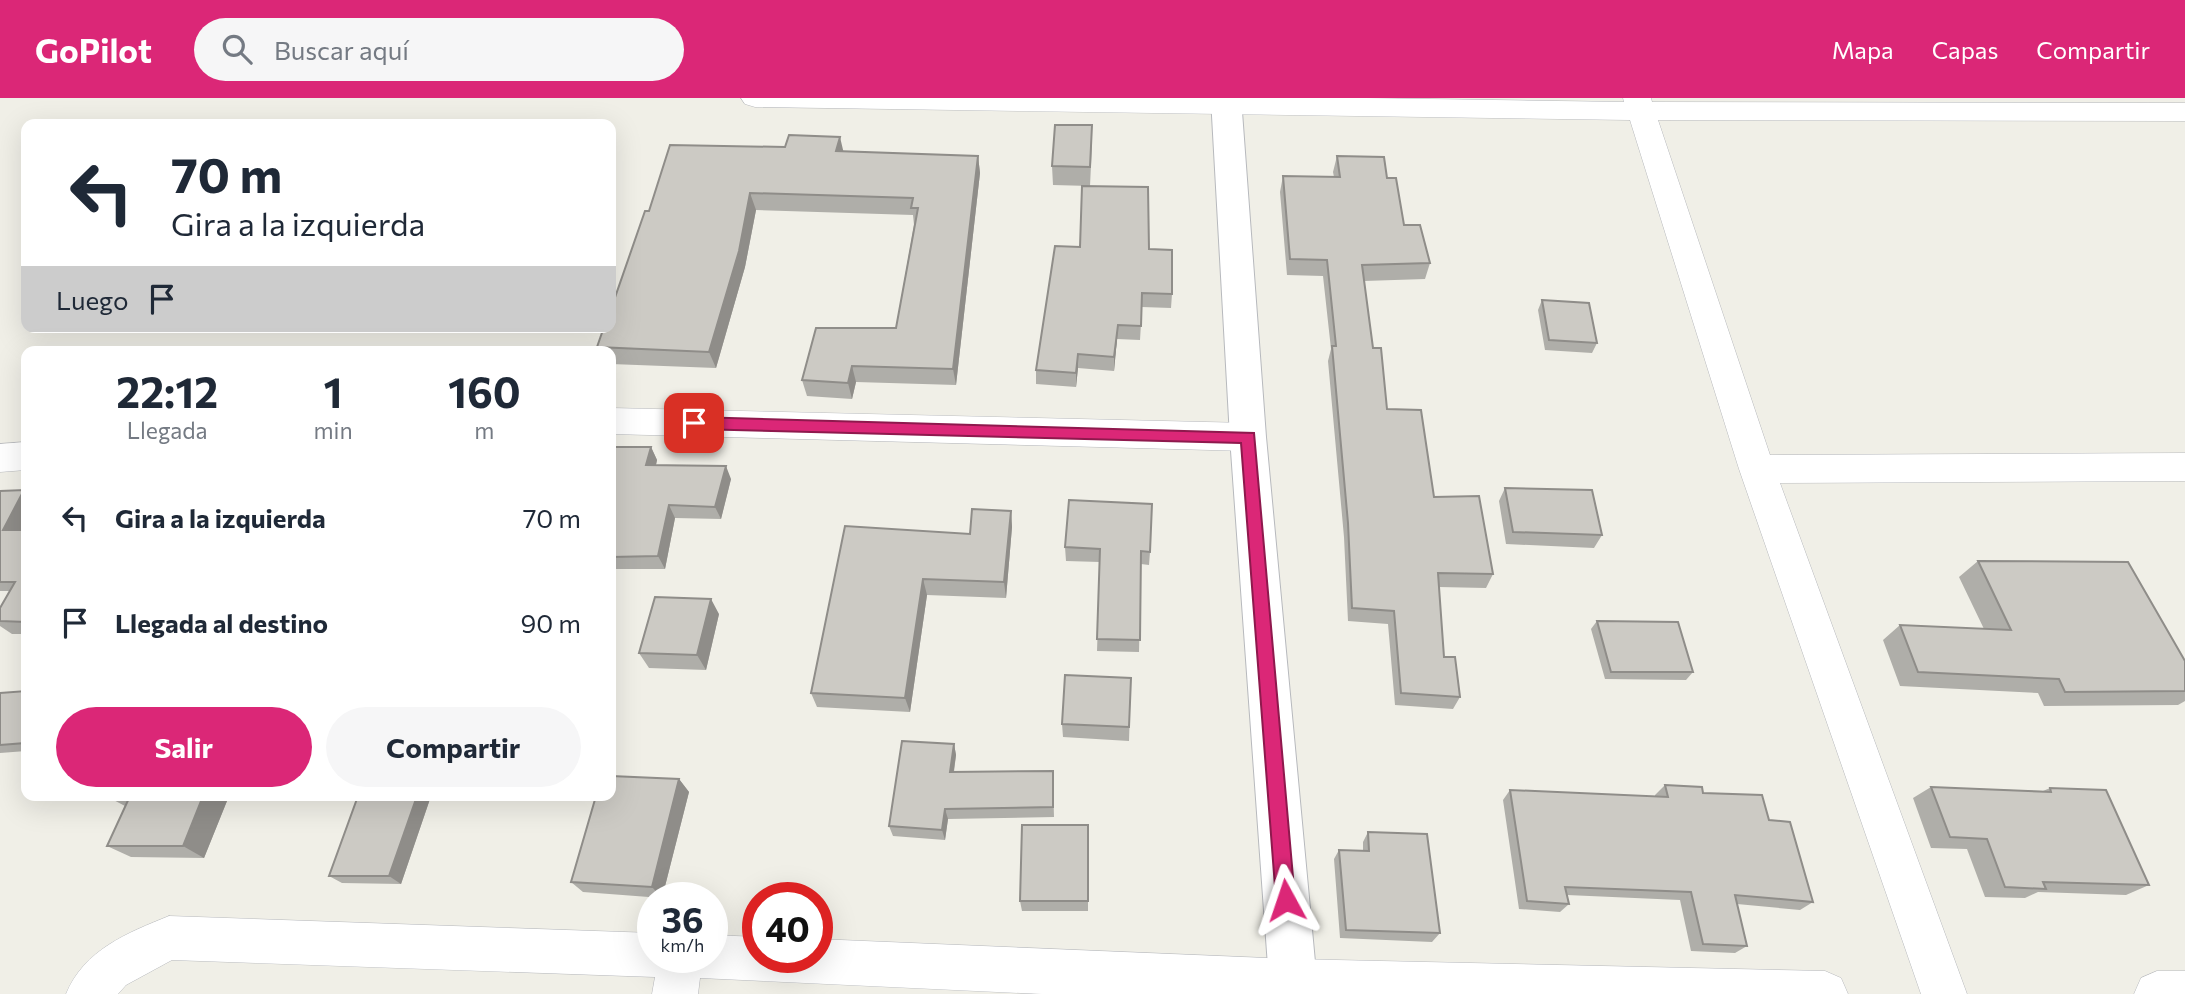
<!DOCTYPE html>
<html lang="es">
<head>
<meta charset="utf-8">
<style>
  :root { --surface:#fff; --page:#f6f6f7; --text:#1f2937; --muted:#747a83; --accent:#db2777 }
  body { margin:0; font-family:Commissioner,sans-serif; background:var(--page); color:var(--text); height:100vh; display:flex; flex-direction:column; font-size:26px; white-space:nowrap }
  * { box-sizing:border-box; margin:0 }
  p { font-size:23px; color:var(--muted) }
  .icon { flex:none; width:38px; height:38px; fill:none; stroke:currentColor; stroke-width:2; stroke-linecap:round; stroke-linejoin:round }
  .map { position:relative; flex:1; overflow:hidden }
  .sheet { position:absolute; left:21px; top:248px; width:595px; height:455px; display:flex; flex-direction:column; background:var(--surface); border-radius:14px; box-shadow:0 7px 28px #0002 }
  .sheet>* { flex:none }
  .guide { position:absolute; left:21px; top:21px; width:595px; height:214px; border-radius:14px; box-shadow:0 7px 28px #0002; background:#fff; color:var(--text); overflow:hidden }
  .speed { position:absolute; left:637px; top:784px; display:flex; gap:14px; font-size:35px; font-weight:700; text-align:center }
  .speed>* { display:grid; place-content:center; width:91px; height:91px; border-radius:50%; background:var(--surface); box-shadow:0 7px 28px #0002; line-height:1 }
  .speed small { font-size:18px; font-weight:400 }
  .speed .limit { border:10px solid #d22; background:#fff; color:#111 }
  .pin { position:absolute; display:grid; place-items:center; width:60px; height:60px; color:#fff; margin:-30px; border-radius:14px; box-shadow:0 4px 10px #0006 }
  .me { position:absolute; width:77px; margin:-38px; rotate:355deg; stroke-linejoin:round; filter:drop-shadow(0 0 5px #0008) }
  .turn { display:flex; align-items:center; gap:24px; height:147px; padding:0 35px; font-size:32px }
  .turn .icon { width:91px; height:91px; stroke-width:2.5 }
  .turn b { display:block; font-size:49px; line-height:60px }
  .then { display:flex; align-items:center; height:66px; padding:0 35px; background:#0003; gap:14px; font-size:26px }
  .eta { display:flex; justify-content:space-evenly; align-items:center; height:119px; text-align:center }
  .eta b { font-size:42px; font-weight:700; line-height:49px }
  .action { display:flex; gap:14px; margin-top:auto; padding:14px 35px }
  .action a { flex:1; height:80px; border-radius:42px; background:var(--accent); color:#fff; font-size:28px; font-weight:700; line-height:80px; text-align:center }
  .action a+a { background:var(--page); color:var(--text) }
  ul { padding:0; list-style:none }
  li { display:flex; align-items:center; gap:21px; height:105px; padding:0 35px }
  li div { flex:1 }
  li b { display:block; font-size:26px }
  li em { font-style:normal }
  header { display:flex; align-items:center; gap:42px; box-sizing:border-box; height:98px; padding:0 35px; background:var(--accent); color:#fff }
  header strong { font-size:33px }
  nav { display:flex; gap:38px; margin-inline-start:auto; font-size:24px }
  .search { width:490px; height:63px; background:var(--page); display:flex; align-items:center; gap:18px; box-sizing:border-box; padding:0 24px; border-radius:38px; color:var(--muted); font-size:26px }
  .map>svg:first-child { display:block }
</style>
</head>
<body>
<header>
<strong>GoPilot</strong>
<div class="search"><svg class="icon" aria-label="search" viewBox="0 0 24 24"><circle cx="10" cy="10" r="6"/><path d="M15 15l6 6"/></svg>Buscar aquí</div>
<nav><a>Mapa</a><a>Capas</a><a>Compartir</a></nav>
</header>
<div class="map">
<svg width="2185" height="896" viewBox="0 0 2185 896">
  <rect width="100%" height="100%" fill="#f0efe7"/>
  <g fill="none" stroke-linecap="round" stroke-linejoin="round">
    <g stroke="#b7b9bd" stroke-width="1">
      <path id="minor" d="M741 0H1366L1624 4 1623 0H1651L1652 4 2185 5V23L1658 22 1770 357 2185 355V383L1780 385 1967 896H1921L1739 371 1630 22 755 9 745 6Z
        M611 310 1248 325 1260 329 1265 339 1260 349 1248 353 611 336Z
        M26 344V372L0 374V346Z
        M169 818 653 835V859H712V837L758 839V859H817V841L1292 861 1825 873 1841 880 1848 896H1042L700 880 698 896H652L655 879 172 862 126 887 118 896H66C84 852 127 835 169 818Z
        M2157 873H2185V896H2134L2141 880Z"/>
    </g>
    <g stroke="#b7b9bd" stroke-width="2">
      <path id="tertiary" d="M1211 0H1241L1266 339 1318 896H1270L1230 339Z"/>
    </g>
    <use href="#minor" fill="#fff" fill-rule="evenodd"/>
    <use href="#tertiary" fill="#fff" fill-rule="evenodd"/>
  </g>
  <path fill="#afaea9" d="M1092 46 1090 88 1053 87 1052 68Z
    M843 53 978 58 980 75 956 287 856 284 852 301 807 298 802 282 896 230 914 127 913 117 756 112 745 169 716 270 611 266V254H599L597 249 649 113Z
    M1337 58 1387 80 1404 127 1430 165 1425 181 1364 183 1373 250 1387 311 1434 399 1493 476 1486 490 1439 489 1444 559 1460 599 1453 611 1395 607 1388 526 1348 523 1344 439 1328 263 1331 251 1323 178 1287 177 1280 94 1283 78 1334 79 1333 74Z
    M1149 151 1172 196 1171 210 1142 209 1140 242 1117 241 1114 273 1078 270 1076 289 1036 286V272Z
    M1542 202 1597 245 1592 255 1545 252 1538 212Z
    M611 349H651L657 362 656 367 731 381 721 421 675 420 665 471H611Z
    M1505 390 1602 437 1594 450 1506 446 1499 403Z
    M24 392 26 393V536H12L0 528V510L10 493H0V393Z
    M1011 413 1012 429 1006 500 927 497 910 614 817 609 811 595 845 428 970 436Z
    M1065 449 1150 454 1149 467 1141 466 1139 554 1097 553 1100 464 1066 463Z
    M1978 463 2185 563V603L2178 607 2044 608 2038 595 1900 588 1883 542 1900 527 1984 531 1959 479Z
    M719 516 706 572 649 570 639 555Z
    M1597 523 1693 574 1686 582 1605 581 1591 531Z
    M1131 580 1129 643 1063 639 1062 626Z
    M26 593V653L0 655V595Z
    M954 646 956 657 954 674 1053 683 1054 719 948 721 945 742 893 738 889 728Z
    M679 681 689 694 662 800 583 794 571 784Z
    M1665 687 1703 695 1769 722 1813 804 1800 812 1737 806 1747 848 1735 855 1691 853 1680 802 1567 797 1569 806 1560 814 1519 811 1503 702 1510 692 1655 699V697Z
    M1931 689 2043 693 2050 690 2149 787 2126 797 2038 794 2025 800 1985 799 1967 751 1931 750 1913 700Z
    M106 698H229L204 760 131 759 107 748 125 708Z
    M358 698H431L401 786 342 785 329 778Z
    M1088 727V813H1022L1020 803Z
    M1368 734 1440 835 1432 844 1340 840 1334 761 1339 752H1363V744Z"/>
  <path fill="#8f8d89" d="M840 39 844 56 836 53Z
    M978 58 980 75 956 287 953 271Z
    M750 95 756 112 745 169 716 270 709 254Z
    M1118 227 1117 241 1114 273V259Z
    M1078 256V270L1076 289V275Z
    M852 268 856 284 852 301 848 285Z
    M651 349 657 362 653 380 646 367Z
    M726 368 731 381 721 421 715 409Z
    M24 392 26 393V438L3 432Z
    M669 407 675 420 665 471 658 458Z
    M1011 413 1012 429 1006 500 1004 484Z
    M923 481 927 497 910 614 905 600Z
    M711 501 719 516 706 572 697 557Z
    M954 646 956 657 952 685 950 674Z
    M679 681 689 694 662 800 652 789Z
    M203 698H229L204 760 183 748Z
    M417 698H431L401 786 389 778Z
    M945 711 948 721 945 742 942 732Z"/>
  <path fill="#cccac4" stroke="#8f8d89" stroke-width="2" d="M1055 27H1092L1090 69 1052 68Z
    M789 37 840 39 836 53 978 58 953 271 852 268 848 285 802 282 816 230H896L918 110H911L913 100 750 95 739 153 709 254 597 249 604 229H611V211L645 113H649L670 47 785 49Z
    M1337 58 1384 59 1387 80H1396L1404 127H1420L1430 165 1362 167 1373 250H1381L1387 311 1421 312 1434 399 1479 398 1493 476 1438 475 1444 559H1455L1460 599 1401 595 1394 513 1352 510 1348 425 1332 248H1336L1327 162 1290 161 1283 78 1340 79Z
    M1082 88 1148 89 1149 151 1172 152V196L1142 195 1141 228 1118 227 1114 259 1078 256 1076 275 1036 272 1055 148 1080 149Z
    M1542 202 1589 205 1597 245 1549 242Z
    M611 349H651L646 367 726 368 715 409 669 407 658 458 611 459Z
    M1505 390 1592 392 1602 437 1513 434Z
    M24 392 3 432H26V524L0 523V510L15 484H0V393Z
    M1069 402 1152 406 1150 454 1141 453 1140 542 1097 541 1100 451 1065 449Z
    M972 411 1011 413 1004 484 923 481 905 600 811 595 845 428 970 436Z
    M1978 463 2128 464 2185 563V593L2065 594 2059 581 1918 574 1900 527 2011 532Z
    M655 499 711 501 697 557 639 555Z
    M1597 523 1678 524 1693 574H1611Z
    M1065 577 1131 580 1129 629 1062 626Z
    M26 593V642L25 645 0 647V595Z
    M902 643 954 646 950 674 1053 673V709L945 711 942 732 889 728Z
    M611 678 679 681 652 789 571 784 596 698H611Z
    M1665 687 1702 689 1703 695 1762 697 1769 722 1790 724 1813 804 1735 797 1747 848 1703 846 1691 794 1565 789 1569 806 1527 803 1510 692 1668 699Z
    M1931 689 2051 694 2050 690 2106 692 2149 787 2043 784 2046 791 2005 789 1987 741 1950 739Z
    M130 698H203L183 748H107Z
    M358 698H417L389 778H329Z
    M1022 727H1088V803H1020Z
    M1368 734 1427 736 1440 835 1346 832 1339 752 1369 753Z"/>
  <path fill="#db2777" stroke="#8e194d" stroke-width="2" d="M694 319 1254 335 1295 802 1292 809 1286 812 1279 809 1276 802 1241 345 694 331 686 325Z"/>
</svg>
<div class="speed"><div>36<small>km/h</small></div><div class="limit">40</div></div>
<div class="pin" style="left:694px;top:325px;background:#d93025"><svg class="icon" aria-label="arrive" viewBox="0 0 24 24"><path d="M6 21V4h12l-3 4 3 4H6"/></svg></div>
<svg class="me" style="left:1286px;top:802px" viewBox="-20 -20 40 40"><path d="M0-17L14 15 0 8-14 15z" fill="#db2777" stroke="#fff" stroke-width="4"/></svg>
<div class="guide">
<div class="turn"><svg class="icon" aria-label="left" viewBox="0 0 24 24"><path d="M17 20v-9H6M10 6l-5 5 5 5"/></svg><div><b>70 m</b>Gira a la izquierda</div></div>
<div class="then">Luego<svg class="icon" aria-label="arrive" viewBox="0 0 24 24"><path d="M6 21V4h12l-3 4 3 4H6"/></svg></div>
</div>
<section class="sheet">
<div class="eta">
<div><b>22:12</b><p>Llegada</p></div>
<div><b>1</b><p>min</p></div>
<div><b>160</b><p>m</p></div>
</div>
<ul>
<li><svg class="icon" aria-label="left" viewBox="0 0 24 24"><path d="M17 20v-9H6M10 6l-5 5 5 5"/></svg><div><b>Gira a la izquierda</b></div><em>70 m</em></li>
<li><svg class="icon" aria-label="arrive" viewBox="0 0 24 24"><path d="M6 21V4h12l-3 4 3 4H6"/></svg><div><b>Llegada al destino</b></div><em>90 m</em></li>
</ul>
<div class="action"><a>Salir</a><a>Compartir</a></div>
</section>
</div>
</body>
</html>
